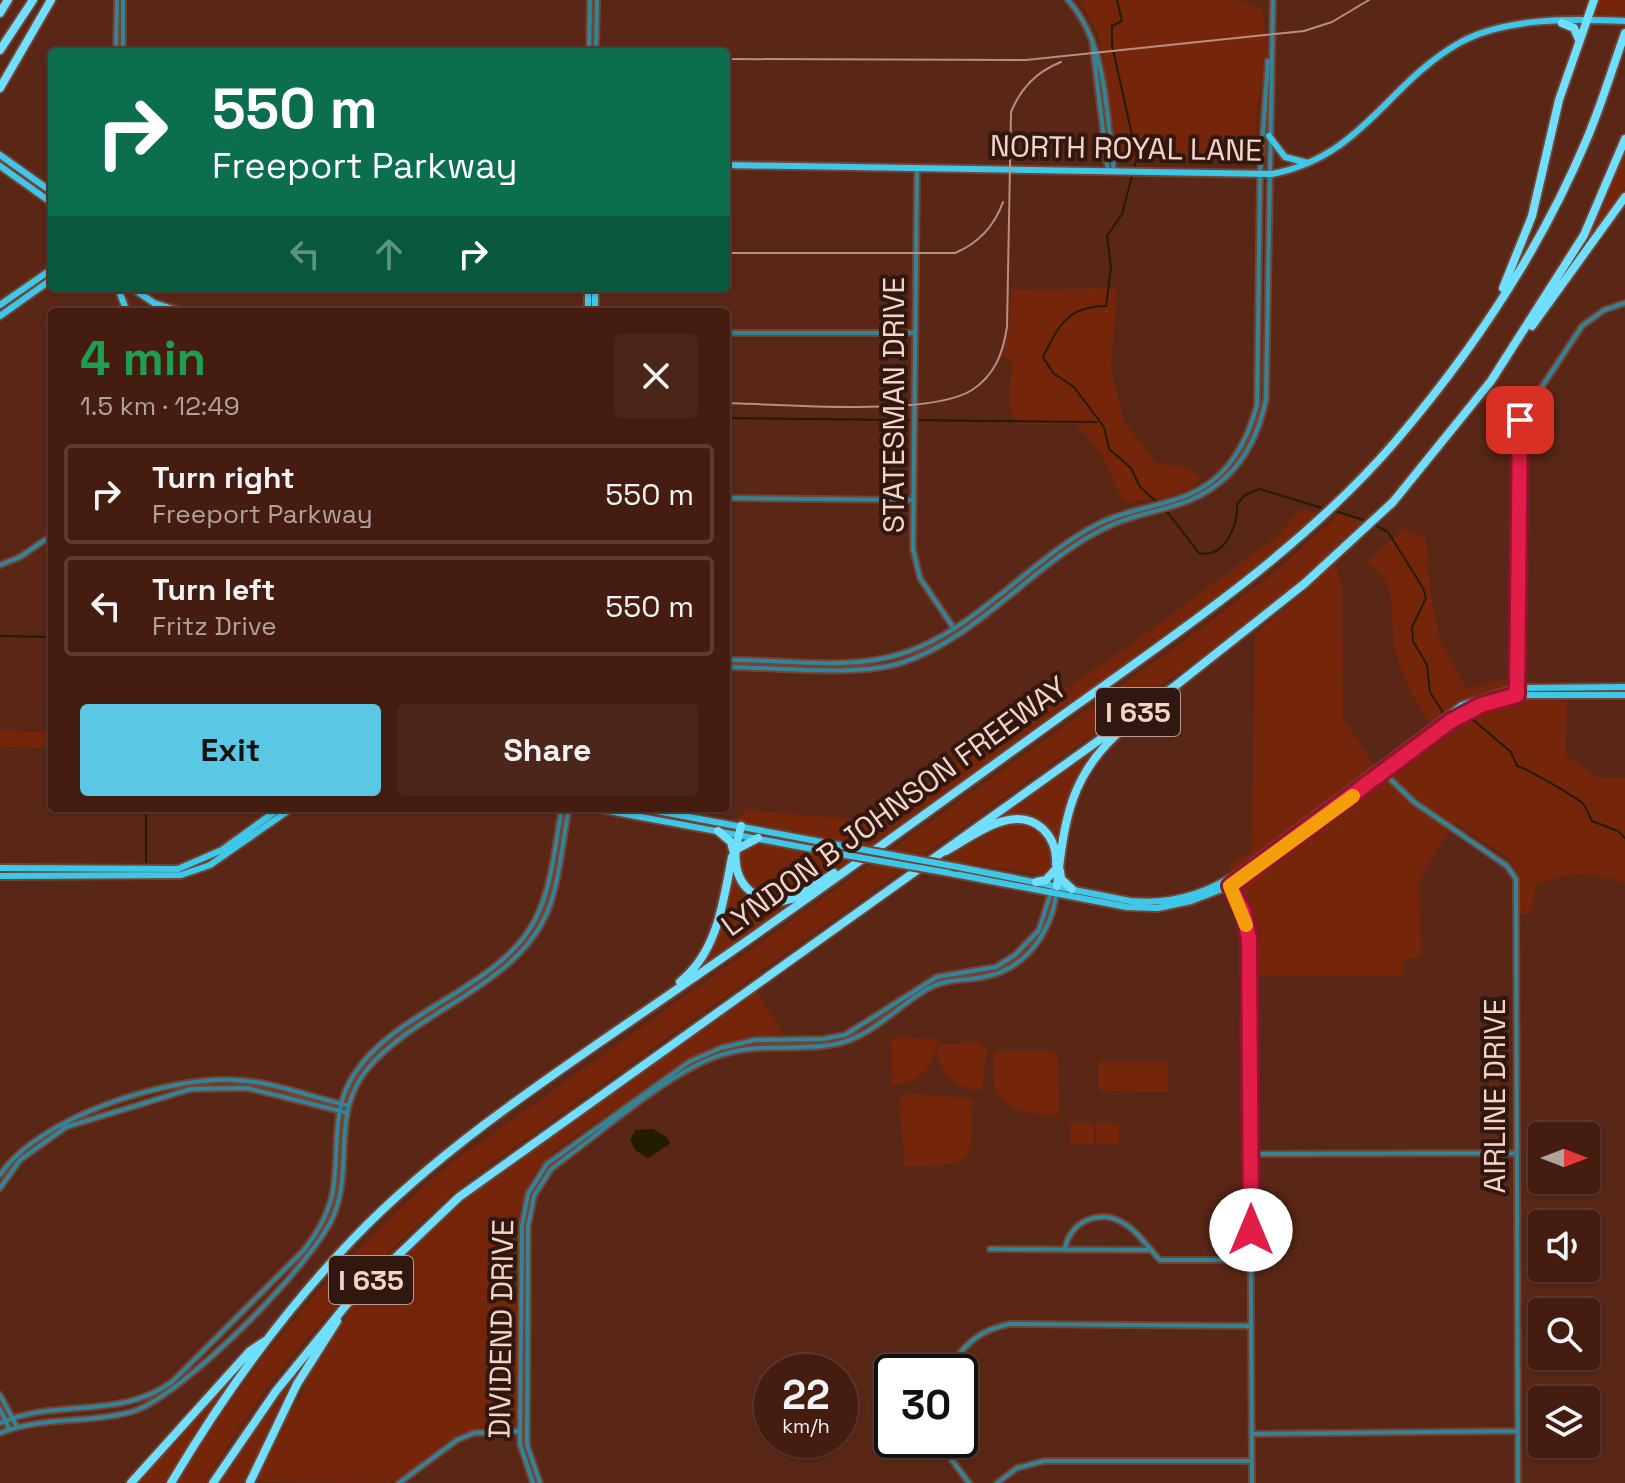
<!DOCTYPE html>
<html lang="en">
<head>
<meta charset="utf-8">
<style>
  :root { --surface:#441d10; --page:#4b2619; --text:#f1f3f6; --muted:#afa29f; --line:#5c3b30; --accent:#5ac8e5 }
  body { margin:0; font-family:"Space Grotesk",sans-serif; background:var(--page); color:var(--text); height:100vh; display:flex; flex-direction:column; font-size:30px; white-space:nowrap }
  * { box-sizing:border-box; margin:0 }
  p { font-size:26px; color:var(--muted) }
  .icon { flex:none; width:44px; height:44px; fill:none; stroke:currentColor; stroke-width:2; stroke-linecap:round; stroke-linejoin:round }
  .map { position:relative; flex:1; overflow:hidden }
  .drawer { position:absolute; left:48px; top:308px; width:682px; height:504px; display:flex; flex-direction:column; background:var(--surface); border-radius:8px; box-shadow:0 2px 6px #0004,0 0 0 2px var(--line) }
  .drawer>* { flex:none }
  .guide { position:absolute; left:48px; top:48px; width:682px; height:244px; border-radius:8px; box-shadow:0 2px 6px #0004,0 0 0 2px var(--line); background:#0b6e4f; color:#fff; overflow:hidden }
  .needle { width:52px; rotate:90deg }
  .buttons { position:absolute; left:1528px; top:1122px; display:grid; gap:16px }
  .buttons a { display:grid; place-items:center; width:72px; height:72px; border-radius:8px; background:var(--surface); box-shadow:0 2px 6px #0004,0 0 0 2px var(--line); font-size:40px }
  .speed { position:absolute; left:754px; top:1354px; display:flex; gap:16px; font-size:40px; font-weight:700; text-align:center }
  .speed>* { display:grid; place-content:center; width:104px; height:104px; border-radius:50%; background:var(--surface); box-shadow:0 2px 6px #0004,0 0 0 2px var(--line); line-height:1 }
  .speed small { font-size:20px; font-weight:400 }
  .speed .limit { border:4px solid #111; border-radius:12px; background:#fff; color:#111 }
  .pin { position:absolute; display:grid; place-items:center; width:68px; height:68px; color:#fff; margin:-34px; border-radius:16px; box-shadow:0 4px 12px #0006 }
  .me { position:absolute; width:88px; margin:-44px; rotate:0deg; stroke-linejoin:round; filter:drop-shadow(0 0 6px #0008) }
  .turn { display:flex; align-items:center; gap:28px; height:168px; padding:0 32px; font-size:36px }
  .turn .icon { width:104px; height:104px; stroke-width:2.5 }
  .turn b { display:block; font-size:56px; line-height:68px }
  .lanes { display:flex; align-items:center; height:76px; padding:0 32px; background:#0003; justify-content:center; gap:40px; direction:ltr }
  .lanes .off { opacity:.35 }
  .round { display:grid; place-items:center; flex:none; width:84px; height:84px; border-radius:8px; background:var(--page) }
  .head { display:flex; align-items:center; justify-content:space-between; height:136px; padding:0 32px }
  h1 { font-size:48px; font-weight:700; line-height:60px; color:#1e9e55 }
  .button { display:flex; gap:16px; margin-top:auto; padding:16px 32px }
  .button a { flex:1; height:92px; border-radius:8px; background:var(--accent); color:#111; font-size:32px; font-weight:700; line-height:92px; text-align:center }
  .button a+a { background:var(--page); color:var(--text) }
  ul { padding:0; list-style:none }
  li { display:flex; align-items:center; gap:24px; height:100px; margin:0 16px 12px; padding:0 16px; border:4px solid var(--line); border-radius:8px }
  li div { flex:1 }
  li b { display:block; font-size:30px }
  li em { font-style:normal }
  .map>svg:first-child { display:block }
</style>
</head>
<body>
<div class="map">
<svg width="1625" height="1483" viewBox="0 0 1625 1483">
  <rect width="100%" height="100%" fill="#5a2716"/>
  <path fill="#75260a" d="M1079 0H1235L1261 8 1269 51 1257 105 1256 160 1119 159 1098 32Z
    M1597 0H1625V16L1595 14Z
    M1625 151V188L1579 253Z
    M1117 288 1111 371 1124 422 1157 464 1189 467 1200 479C1188 498 1145 500 1123 502L1102 455 1076 424H1015L1014 415 1009 407 1012 362 1002 357 1009 330 1011 290Z
    M1301 509 1322 514 1315 520 1306 519 1310 525C1189 627 1057 715 927 807 899 827 814 892 783 897 754 902 740 878 739 853L750 843 841 856 843 842 736 820 748 810 873 821 1137 640 1276 537Z
    M1341 513 1364 523 1303 579 1215 647 468 1180C366 1267 272 1365 205 1483H178C252 1357 340 1260 450 1164L1198 631 1275 572Z
    M1403 529 1426 537 1430 590 1440 641 1467 689 1505 678 1511 698 1567 702 1565 754 1598 778H1625V883C1588 870 1571 871 1535 886L1531 914H1520L1519 874 1507 857 1454 822 1420 879 1421 958H1404V976H1258L1249 904 1229 866 1252 850 1255 634 1335 564 1342 584 1343 719 1383 778 1440 736C1419 711 1405 684 1396 653 1387 619 1402 583 1367 562Z
    M0 731 52 732V748L0 747Z
    M1103 741 1078 775 1059 863 1053 839 1022 816 984 825Z
    M1010 821C1016 822 1025 821 1030 824 1049 832 1060 859 1045 875L945 860 997 825Z
    M732 863 761 901 808 893 690 978 706 957Z
    M756 990 784 1035C717 1038 682 1062 630 1099 601 1120 561 1141 538 1169 495 1222 529 1358 516 1426 497 1433 475 1427 455 1437 430 1449 416 1473 389 1483L262 1482 257 1472 279 1426 306 1389 300 1383 351 1309 419 1239 491 1178Z
    M894 1037 937 1039C936 1067 919 1083 892 1085L891 1041Z
    M979 1042 987 1049 982 1091C956 1088 936 1074 938 1045Z
    M996 1051H1053L1058 1056 1059 1115C1014 1115 984 1103 996 1051Z
    M1099 1061H1168V1092L1099 1091Z
    M906 1093 972 1099C971 1167 974 1166 905 1166L899 1100Z
    M1070 1123H1093V1144H1070Z
    M1096 1123H1119V1144H1096Z
    M317 1347 265 1437 246 1483H219L278 1395Z
    M235 1373 164 1483H135Z"/>
  <path fill="#231d00" d="M653 1129 668 1138 670 1144 648 1158 635 1150 630 1139 636 1130Z"/>
  <g fill="none" stroke-linecap="round" stroke-linejoin="round">
    <path stroke="#231d00" stroke-width="2" d="M1117 0 1122 21 1112 26V45L1137 157 1122 214 1107 236 1111 267 1106 306C1068 306 1058 326 1043 357L1053 373 1074 387 1104 427 1109 449 1131 468 1140 487 1159 504
      M726 418 1097 422
      M1164 508 1199 553C1225 559 1239 523 1237 504L1245 495 1260 489 1325 509
      M1335 511 1367 521
      M1373 524 1388 532 1423 588 1426 598 1412 627 1413 641 1427 665 1430 692 1444 714
      M0 636 52 637
      M1462 718 1472 719 1511 752 1517 766C1524 767 1578 798 1583 804 1587 808 1589 816 1592 821L1618 831 1625 838
      M146 862V808"/>
    <g stroke="#734333" stroke-width="8">
      <path id="minor" d="M1068 0C1108 45 1106 115 1114 172
        M1092 40 1108 172
        M116 52 117 0
        M123 52V0
        M589 52 590 0
        M596 52 597 0
        M917 167 913 549 920 578 953 627
        M726 333H915
        M726 498 914 500
        M0 565 20 557 52 535
        M726 660C782 659 847 671 901 654 974 632 1031 558 1098 524 1135 505 1177 507 1211 482 1236 463 1249 435 1257 405L1260 174 1268 61
        M726 667C775 667 856 677 901 663 977 639 1034 563 1103 529 1145 507 1186 513 1225 478 1247 458 1260 429 1266 399L1273 0
        M1517 691 1520 420 1582 326 1604 310 1625 303
        M1384 773 1414 802 1507 866 1516 879 1518 1483
        M1227 880 1240 905 1249 939 1252 1483
        M1251 1154 1516 1153
        M0 1175C39 1117 165 1077 233 1080 272 1081 309 1097 347 1105
        M0 1188 20 1160 66 1127 191 1089 247 1088 345 1112
        M990 1249 1148 1250
        M1065 1250C1068 1223 1098 1208 1123 1223 1137 1230 1149 1249 1160 1260H1250
        M949 1372C961 1345 981 1329 1010 1324L1251 1326
        M0 1395 17 1427
        M0 1409 9 1429
        M0 1423C57 1398 119 1420 172 1382L304 1250C318 1232 329 1213 333 1191 340 1149 330 1110 355 1073 397 1009 499 989 535 920 552 888 555 844 562 808
        M0 1433C42 1416 88 1424 131 1412 180 1399 318 1260 335 1212 353 1162 331 1110 369 1067 419 1009 512 988 546 915 560 883 562 842 569 808
        M1252 1434 1517 1431
        M948 1440 952 1460 969 1483
        M399 1483 457 1440 474 1433 520 1431
        M533 1483 520 1444 522 1226 528 1194 547 1164 689 1062 721 1048 755 1040 823 1039 845 1035 937 977 996 967 1015 955 1039 930 1053 886
        M540 1483 527 1445 528 1226 534 1196 551 1169C595 1137 658 1082 705 1061 754 1039 789 1053 836 1044 872 1037 898 1005 929 988 948 978 968 981 988 976 1030 966 1054 927 1057 886
        M997 1483 1017 1468 1044 1461H1252"/>
    </g>
    <g stroke="#734333" stroke-width="10">
      <path id="major" d="M1269 136 1285 157 1308 163
        M0 155 52 192
        M726 165 1272 174C1364 156 1387 83 1461 42 1507 17 1574 19 1625 21
        M0 166 52 203
        M118 288 127 312
        M132 288 154 303 182 312
        M0 305 52 269
        M588 312V288
        M595 312V288
        M0 316 52 279
        M593 808 834 853
        M641 808 843 846
        M958 867 1130 901C1171 905 1209 893 1242 870L1462 705 1516 688 1625 687
        M0 868 178 869 222 850 280 808
        M949 873 1127 907 1158 908 1191 901 1230 886 1471 709 1517 695H1625
        M0 876 181 875 210 865 292 808"/>
    </g>
    <g stroke="#734333" stroke-width="12">
      <path id="highway" d="M0 13 8 0
        M1562 23 1574 28 1579 40
        M0 50 33 0
        M0 88 51 0
        M1503 288 1532 216 1559 100 1594 0
        M1532 326 1625 197
        M741 826C738 839 734 851 736 864 739 890 765 908 791 899 806 893 820 882 834 873
        M718 831 731 842 733 850
        M737 849 758 838
        M946 851C973 836 1014 802 1043 829 1053 839 1057 850 1056 864
        M1060 871 1061 879 1072 889
        M1036 882 1046 880 1055 870
        M1057 886C1064 819 1071 772 1124 728
        M680 982C718 951 723 902 732 857
        M250 1482 297 1384 337 1321
        M131 1483 250 1351 265 1341
        M171 1483C222 1397 283 1312 353 1239 447 1141 574 1061 686 983 816 894 943 801 1071 709 1186 627 1302 549 1395 442 1471 353 1540 250 1586 141 1601 106 1612 69 1625 33
        M213 1483 276 1391 347 1304 459 1197 1175 686 1304 584 1393 502 1491 381 1584 235 1625 139"/>
    </g>
    <use href="#minor" stroke="#348397" stroke-width="4"/>
    <use href="#major" stroke="#3dc8e9" stroke-width="6"/>
    <use href="#highway" stroke="#70dffd" stroke-width="8"/>
    <path stroke="#b78f82" stroke-width="2" d="M726 59 1026 60 1304 31 1332 22 1369 0
      M726 253H955C979 243 994 227 1003 202
      M726 403C780 404 931 417 972 390 995 375 1003 353 1007 327L1011 112C1021 88 1036 72 1061 62"/>
    <g stroke="#734333" stroke-width="10" stroke-linecap="butt">
      <path id="major-bridge" d="M843 846 958 867
        M834 853 949 873"/>
    </g>
    <use href="#major-bridge" stroke="#3dc8e9" stroke-width="6"/>
  </g>
  <g fill="none" stroke-linecap="round" stroke-linejoin="round">
    <g stroke="#92132f" stroke-width="20">
      <path id="route" d="M1251 1230 1249 939 1243 911 1230 886 1451 721 1481 705 1517 695 1520 420"/>
    </g>
    <use href="#route" stroke="#e11d48" stroke-width="14"/>
    <path stroke="#f59e0b" stroke-width="14" d="M1246 925 1230 886 1353 796"/>
  </g>
  <g text-anchor="middle" dominant-baseline="central" stroke-width="8" stroke-linejoin="round" paint-order="stroke">
    <g fill="#301811" stroke="#ba9b92" stroke-width="2">
      <rect x="1096" y="688" width="84" height="48" rx="6"/>
      <rect x="329" y="1256" width="84" height="48" rx="6"/>
    </g>
    <g font-size="28" font-weight="bold" fill="#f5d3c9">
      <text x="1138" y="712">I 635</text>
      <text x="371" y="1280">I 635</text>
    </g>
    <g font-size="30" fill="#f5d3c9" stroke="#301811">
      <text transform="translate(1126 148) rotate(1)">NORTH ROYAL LANE</text>
      <text transform="translate(893 405) rotate(-90)">STATESMAN DRIVE</text>
      <text transform="translate(894 806) rotate(-36)">LYNDON B JOHNSON FREEWAY</text>
      <text transform="translate(1494 1096) rotate(-90)">AIRLINE DRIVE</text>
      <text transform="translate(501 1329) rotate(-89)">DIVIDEND DRIVE</text>
    </g>
  </g>
</svg>
<div class="buttons">
<a><svg class="needle" viewBox="-14 -14 28 28"><path d="M0-13l5 13h-10z" fill="#e53935"/><path d="M0 13l5-13h-10z" fill="#afa29f"/></svg></a>
<a><svg class="icon" aria-label="sound" viewBox="0 0 24 24"><path d="M4 9h4l5-4v14l-5-4H4zM17 9q2 3 0 6"/></svg></a>
<a><svg class="icon" aria-label="search" viewBox="0 0 24 24"><circle cx="10" cy="10" r="6"/><path d="M15 15l6 6"/></svg></a>
<a><svg class="icon" aria-label="layers" viewBox="0 0 24 24"><path d="M12 4l9 5-9 5-9-5zM3 14l9 5 9-5"/></svg></a>
</div>
<div class="speed"><div>22<small>km/h</small></div><div class="limit">30</div></div>
<div class="pin" style="left:1520px;top:420px;background:#d93025"><svg class="icon" aria-label="arrive" viewBox="0 0 24 24"><path d="M6 21V4h12l-3 4 3 4H6"/></svg></div>
<svg class="me" style="left:1251px;top:1230px" viewBox="-20 -20 40 40"><circle r="19" fill="#fff"/><path d="M0-13L10 11 0 6-10 11z" fill="#e11d48"/></svg>
<div class="guide">
<div class="turn"><svg class="icon" aria-label="right" viewBox="0 0 24 24"><path d="M7 20v-9h11M14 6l5 5-5 5"/></svg><div><b>550 m</b>Freeport Parkway</div></div>
<div class="lanes"><svg class="icon off" aria-label="left" viewBox="0 0 24 24"><path d="M17 20v-9H6M10 6l-5 5 5 5"/></svg><svg class="icon off" aria-label="ahead" viewBox="0 0 24 24"><path d="M12 20V5M6 11l6-6 6 6"/></svg><svg class="icon" aria-label="right" viewBox="0 0 24 24"><path d="M7 20v-9h11M14 6l5 5-5 5"/></svg></div>
</div>
<section class="drawer">
<div class="head"><div><h1>4 min</h1><p>1.5 km · 12:49</p></div><a class="round"><svg class="icon" aria-label="close" viewBox="0 0 24 24"><path d="M6 6l12 12M18 6L6 18"/></svg></a></div>
<ul>
<li><svg class="icon" aria-label="right" viewBox="0 0 24 24"><path d="M7 20v-9h11M14 6l5 5-5 5"/></svg><div><b>Turn right</b><p>Freeport Parkway</p></div><em>550 m</em></li>
<li><svg class="icon" aria-label="left" viewBox="0 0 24 24"><path d="M17 20v-9H6M10 6l-5 5 5 5"/></svg><div><b>Turn left</b><p>Fritz Drive</p></div><em>550 m</em></li>
</ul>
<div class="button"><a>Exit</a><a>Share</a></div>
</section>
</div>
</body>
</html>
